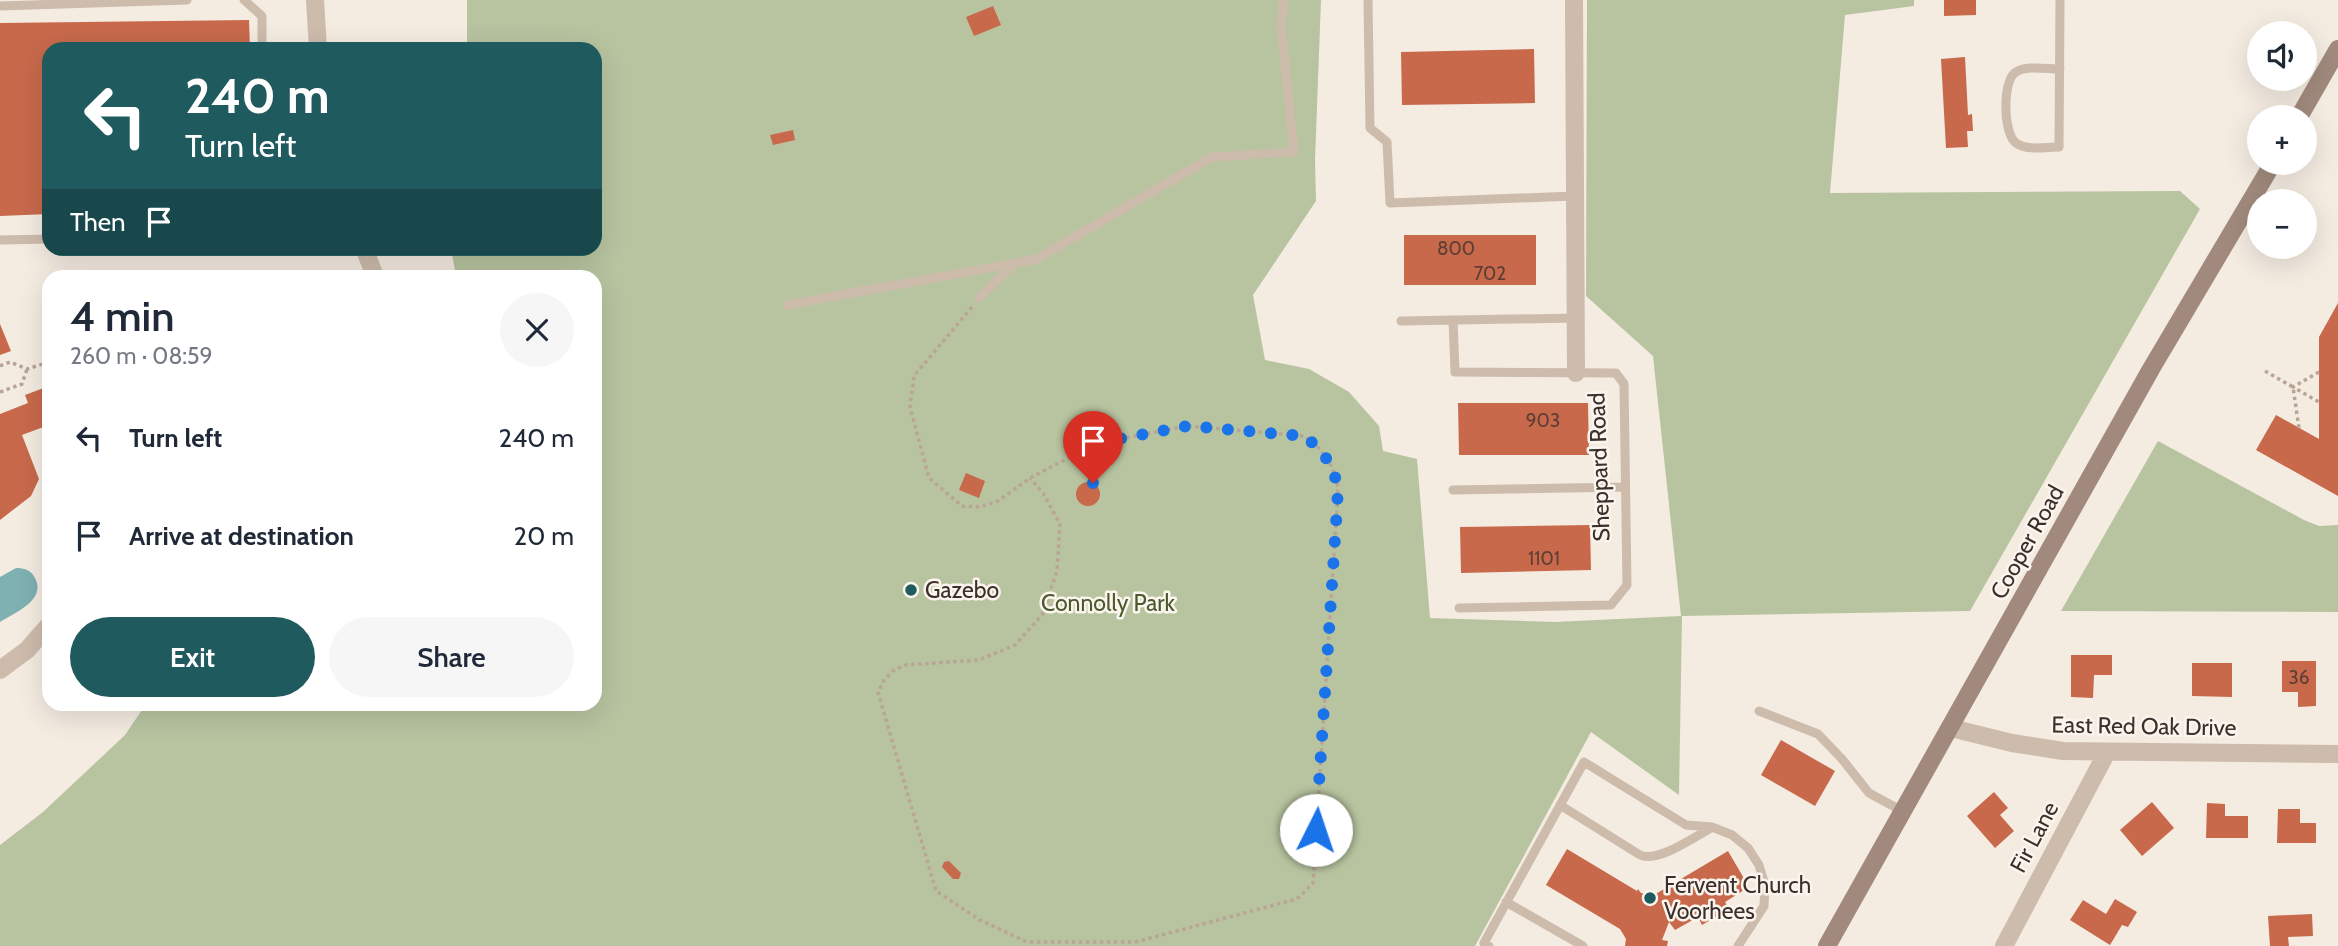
<!DOCTYPE html>
<html lang="en">
<head>
<meta charset="utf-8">
<style>
  :root { --surface:#fff; --page:#f6f6f7; --text:#1f2937; --muted:#747a83; --accent:#1f5a5e }
  body { margin:0; font-family:Cabin,sans-serif; background:var(--page); color:var(--text); height:100vh; display:flex; flex-direction:column; font-size:26px; white-space:nowrap }
  * { box-sizing:border-box; margin:0 }
  p { font-size:23px; color:var(--muted) }
  .icon { flex:none; width:38px; height:38px; fill:none; stroke:currentColor; stroke-width:2; stroke-linecap:round; stroke-linejoin:round }
  .map { position:relative; flex:1; overflow:hidden }
  .details { position:absolute; left:42px; top:270px; width:560px; height:441px; display:flex; flex-direction:column; background:var(--surface); border-radius:21px; box-shadow:0 7px 28px #0002 }
  .details>* { flex:none }
  .guide { position:absolute; left:42px; top:42px; width:560px; height:214px; border-radius:21px; box-shadow:0 7px 28px #0002; background:#1f5a5e; color:#fff; overflow:hidden }
  .controls { position:absolute; left:2247px; top:21px; display:grid; gap:14px }
  .controls a { display:grid; place-items:center; width:70px; height:70px; border-radius:50%; background:var(--surface); box-shadow:0 7px 28px #0002; font-size:35px }
  .pin { position:absolute; display:grid; place-items:center; width:60px; height:60px; color:#fff; margin:-72px -30px; border-radius:50% 50% 50% 0; rotate:-45deg; box-shadow:0 0 7px #0007 }
  .pin .icon { rotate:45deg }
  .me { position:absolute; width:77px; margin:-38px; rotate:4deg; stroke-linejoin:round; filter:drop-shadow(0 0 5px #0008) }
  .turn { display:flex; align-items:center; gap:24px; height:147px; padding:0 28px; font-size:32px }
  .turn .icon { width:91px; height:91px; stroke-width:2.5 }
  .turn b { display:block; font-size:49px; line-height:60px }
  .then { display:flex; align-items:center; height:66px; padding:0 28px; background:#0003; gap:14px; font-size:26px }
  .round { display:grid; place-items:center; flex:none; width:74px; height:74px; border-radius:37px; background:var(--page) }
  .headline { display:flex; align-items:center; justify-content:space-between; height:119px; padding:0 28px }
  h1 { font-size:42px; font-weight:600; line-height:52px }
  .action { display:flex; gap:14px; margin-top:auto; padding:14px 28px }
  .action a { flex:1; height:80px; border-radius:42px; background:var(--accent); color:#fff; font-size:28px; font-weight:600; line-height:80px; text-align:center }
  .action a+a { background:var(--page); color:var(--text) }
  ul { padding:0; list-style:none }
  li { display:flex; align-items:center; gap:21px; height:98px; padding:0 28px }
  li div { flex:1 }
  li b { display:block; font-size:26px }
  li em { font-style:normal }
  .map>svg:first-child { display:block }
</style>
</head>
<body>
<div class="map">
<svg width="2338" height="946" viewBox="0 0 2338 946">
  <rect width="100%" height="100%" fill="#f4ebe1"/>
  <path fill="#b8c4a0" d="M467 0H1321L1315 160 1316 201 1253 295 1265 360 1309 369 1349 392 1379 426 1383 451 1417 459 1430 618 1555 622 1681 616 1653 356 1586 296 1587 0H1914V6L1845 15 1830 193 2180 191 2200 209 1970 611 1682 616 1679 795 1591 732 1475 946H0V845L43 812 125 735 146 704H595V276H456L451 249 595 248V49H349L467 42Z
    M2158 441 2304 520 2319 526 2338 525V612L2061 611Z"/>
  <path fill="#7fb0b2" d="M16 568C24 568 31 570 35 578 47 600 14 613 0 622V577Z"/>
  <path fill="#c8694b" d="M1944 0H1976V15L1944 16Z
    M993 6 1001 25 974 36 966 17Z
    M249 20 250 49H49V214L0 216V23Z
    M1534 49 1535 103 1402 105 1401 52Z
    M1965 57 1968 115 1972 114 1973 131H1967L1968 147 1946 148 1941 59Z
    M793 130 795 140 773 145 770 135Z
    M1404 235H1536V285H1404Z
    M2338 303V496L2256 450 2276 415 2319 439V337Z
    M0 324 11 351 0 355Z
    M49 386V412L42 415 46 426 22 435 39 479 31 496 0 520V414L28 403 25 395Z
    M1458 403H1588L1589 455H1459Z
    M966 473 985 481 979 498 959 490Z
    M1076 494a12 12 0 1 1 24 0a12 12 0 1 1-24 0Z
    M1590 525 1591 570 1461 573 1460 527Z
    M906 591a5 5 0 1 1 10 0a5 5 0 1 1-10 0Z
    M2071 655H2112V675H2094L2093 698 2071 697Z
    M2282 661H2316V706L2298 707V692H2282Z
    M2192 663H2232V697L2192 696Z
    M1781 740 1835 771 1815 806 1761 775Z
    M1994 792 2008 808 2000 815 2014 831 1995 848 1967 816Z
    M2152 802 2174 828 2142 856 2120 830Z
    M2207 803 2225 804V816H2248V838H2206Z
    M2278 809H2300V823H2316V843H2277Z
    M1567 849 1637 891 1638 889 1641 893 1654 895 1728 851 1749 887 1725 902 1729 909 1702 925 1698 917 1675 930 1669 922 1662 940 1668 941 1667 946H1625L1626 939 1620 929 1546 885Z
    M949 861 961 873 959 879H953L942 867 944 862Z
    M2115 899 2137 912 2128 927 2122 925 2110 945 2070 920 2083 900 2106 914Z
    M2312 914 2313 936 2288 937 2289 946H2270L2268 916Z"/>
  <g fill="none" stroke-linecap="round" stroke-linejoin="round">
    <path stroke="#b9a596" stroke-width="3.5" stroke-dasharray="3.5 3.5" stroke-linecap="butt" d="M972 307 914 376 910 407 929 478 962 506 980 507 998 501 1030 478 1097 443 1188 426 1304 436 1320 449 1332 467 1338 487 1337 508 1313 883 1297 899 1135 942H1027L980 920 936 891 878 692 884 680 893 671 905 665 979 660 1015 645 1042 615 1057 571 1060 524 1043 493 1030 478
      M0 366 10 362 27 369 46 363
      M2265 371 2293 387 2299 428
      M2319 372 2293 387 2319 402
      M0 392 22 384 27 369
      M1093 483 1097 443"/>
    <path stroke="#cdbbac" stroke-width="9" d="M244 0 262 16V49
      M1368 0 1370 128 1387 142 1390 203 1575 196
      M2060 0 2059 147C2046 147 2027 151 2016 143 2003 134 2002 80 2016 72 2026 65 2047 69 2060 69
      M0 6 187 0
      M0 240 49 239
      M979 298 1013 265
      M787 305 1037 259 1212 157 1294 152 1281 26 1284 0
      M1453 320 1455 372 1616 373 1624 384 1627 585 1611 605 1459 608
      M1401 321 1576 318
      M1453 490 1625 487
      M1759 711 1818 734 1842 759 1869 793 1904 812
      M1560 805 1640 855C1658 863 1694 837 1711 828
      M1506 902 1583 946
      M1489 946 1484 943 1584 762 1686 825 1712 827 1732 835 1748 848 1759 865 1765 885 1764 906 1738 946"/>
    <path stroke="#cdbbac" stroke-width="18" d="M315 0 318 49
      M1574 0 1576 373
      M364 248 375 276
      M0 670 27 650 49 625
      M1951 728 2012 743 2063 751 2338 754
      M2004 946 2107 752"/>
    <path stroke="#a18a7d" stroke-width="18" d="M2299 117 2338 49
      M1827 946 2151 369 2273 163"/>
  </g>
  <g fill="none" stroke-linecap="round" stroke-linejoin="round">
    <path stroke="#1a73e8" stroke-width="12" stroke-dasharray="0 21.6" d="M1093 483 1097 443 1188 426 1304 436 1320 449 1332 467 1338 487 1337 508 1316 830"/>
  </g>
  <g fill="#1f5a5e" stroke="#fbf5ee" stroke-width="2.5">
    <circle cx="911" cy="590" r="7"/>
    <circle cx="1650" cy="898" r="7"/>
  </g>
  <g text-anchor="middle" dominant-baseline="central" stroke-width="5" stroke-linejoin="round" paint-order="stroke">
    <g font-size="19" fill="#5e3e33">
      <text x="1456" y="248">800</text>
      <text x="1490" y="273">702</text>
      <text x="1543" y="420">903</text>
      <text x="1544" y="558">1101</text>
      <text x="2299" y="677">36</text>
    </g>
    <g font-size="23" fill="#3b302b" stroke="#fbf5ee">
      <text transform="translate(1599 467) rotate(-92)">Sheppard Road</text>
      <text transform="translate(2027 542) rotate(-61)">Cooper Road</text>
      <text transform="translate(2144 726) rotate(1)">East Red Oak Drive</text>
      <text transform="translate(2034 837) rotate(-62)">Fir Lane</text>
    </g>
    <g font-size="23" fill="#3b302b" stroke="#fbf5ee" text-anchor="start">
      <text x="925" y="590">Gazebo</text>
      <text x="1664" y="885">Fervent Church<tspan x="1664" dy="26">Voorhees</tspan></text>
    </g>
    <g font-size="23" fill="#4a5a2e" stroke="#fbf5ee">
      <text x="1108" y="603">Connolly Park</text>
    </g>
  </g>
</svg>
<div class="controls">
<a><svg class="icon" aria-label="sound" viewBox="0 0 24 24"><path d="M4 9h4l5-4v14l-5-4H4zM17 9q2 3 0 6"/></svg></a>
<a>+</a>
<a>−</a>
</div>
<div class="pin" style="left:1093px;top:483px;background:#d93025"><svg class="icon" aria-label="arrive" viewBox="0 0 24 24"><path d="M6 21V4h12l-3 4 3 4H6"/></svg></div>
<svg class="me" style="left:1316px;top:830px" viewBox="-20 -20 40 40"><circle r="19" fill="#fff"/><path d="M0-13L10 11 0 6-10 11z" fill="#1a73e8"/></svg>
<div class="guide">
<div class="turn"><svg class="icon" aria-label="left" viewBox="0 0 24 24"><path d="M17 20v-9H6M10 6l-5 5 5 5"/></svg><div><b>240 m</b>Turn left</div></div>
<div class="then">Then<svg class="icon" aria-label="arrive" viewBox="0 0 24 24"><path d="M6 21V4h12l-3 4 3 4H6"/></svg></div>
</div>
<section class="details">
<div class="headline"><div><h1>4 min</h1><p>260 m · 08:59</p></div><a class="round"><svg class="icon" aria-label="close" viewBox="0 0 24 24"><path d="M6 6l12 12M18 6L6 18"/></svg></a></div>
<ul>
<li><svg class="icon" aria-label="left" viewBox="0 0 24 24"><path d="M17 20v-9H6M10 6l-5 5 5 5"/></svg><div><b>Turn left</b></div><em>240 m</em></li>
<li><svg class="icon" aria-label="arrive" viewBox="0 0 24 24"><path d="M6 21V4h12l-3 4 3 4H6"/></svg><div><b>Arrive at destination</b></div><em>20 m</em></li>
</ul>
<div class="action"><a>Exit</a><a>Share</a></div>
</section>
</div>
</body>
</html>
